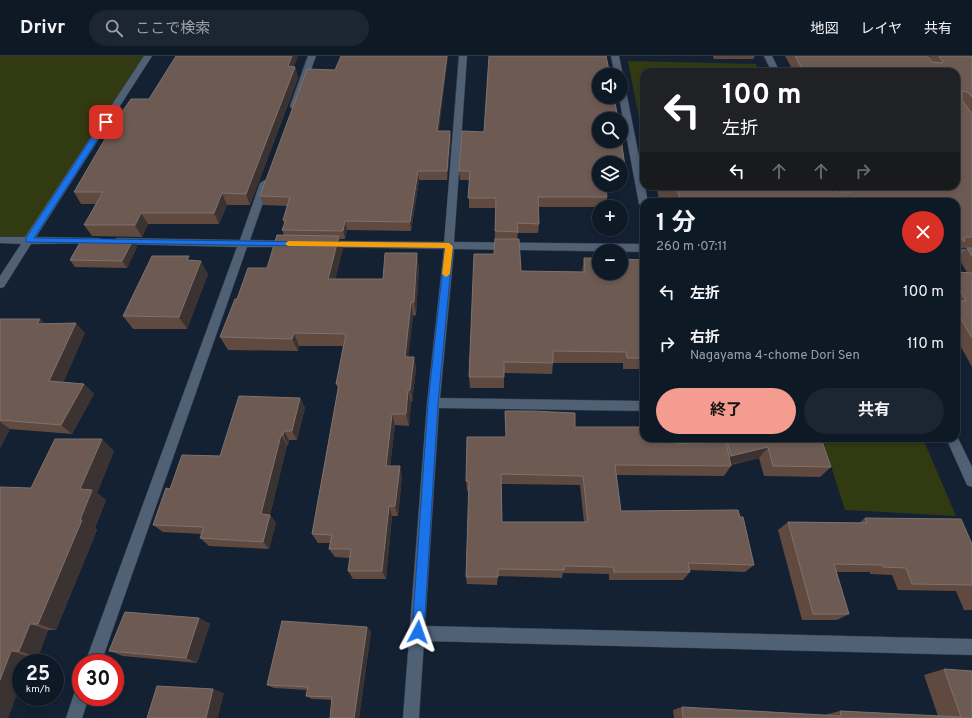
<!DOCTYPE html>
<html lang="ja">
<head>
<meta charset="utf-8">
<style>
  :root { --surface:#0e1926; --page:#1c2632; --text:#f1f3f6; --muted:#9ba0a7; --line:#2e3843; --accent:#f59c91 }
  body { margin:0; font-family:Overpass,"Noto Sans JP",sans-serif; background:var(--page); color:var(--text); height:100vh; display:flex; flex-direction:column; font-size:15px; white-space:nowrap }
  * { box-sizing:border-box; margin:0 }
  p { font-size:13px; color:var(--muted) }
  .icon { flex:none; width:22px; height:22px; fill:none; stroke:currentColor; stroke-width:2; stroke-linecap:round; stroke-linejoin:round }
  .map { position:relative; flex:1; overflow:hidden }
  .panel { position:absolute; left:640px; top:142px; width:320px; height:244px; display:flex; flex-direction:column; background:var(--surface); border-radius:12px; box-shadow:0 2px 6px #0003,0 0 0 1px var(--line) }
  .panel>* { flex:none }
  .hud { position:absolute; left:640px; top:12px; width:320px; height:122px; border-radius:12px; box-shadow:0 2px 6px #0003,0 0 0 1px var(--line); background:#202124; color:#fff; overflow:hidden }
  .fabs { position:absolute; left:592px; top:12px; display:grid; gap:8px }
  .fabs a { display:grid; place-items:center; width:36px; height:36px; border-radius:50%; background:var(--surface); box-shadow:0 2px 6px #0003,0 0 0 1px var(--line); font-size:20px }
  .speed { position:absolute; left:12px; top:598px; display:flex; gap:8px; font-size:20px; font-weight:700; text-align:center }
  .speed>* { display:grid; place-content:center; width:52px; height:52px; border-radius:50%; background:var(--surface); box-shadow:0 2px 6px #0003,0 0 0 1px var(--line); line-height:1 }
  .speed small { font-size:10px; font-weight:400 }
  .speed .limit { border:6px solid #d22; background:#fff; color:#111 }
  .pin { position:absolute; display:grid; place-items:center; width:34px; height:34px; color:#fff; margin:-17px; border-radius:8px; box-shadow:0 2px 6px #0006 }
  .me { position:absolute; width:44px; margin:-22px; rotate:4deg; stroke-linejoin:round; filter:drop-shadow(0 0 3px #0008) }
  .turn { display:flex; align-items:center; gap:14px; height:84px; padding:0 16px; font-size:18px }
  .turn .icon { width:52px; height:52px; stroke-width:2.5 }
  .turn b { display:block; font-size:28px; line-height:34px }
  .lanes { display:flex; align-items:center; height:38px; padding:0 16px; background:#0003; justify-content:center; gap:20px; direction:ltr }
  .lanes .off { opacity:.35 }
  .round { display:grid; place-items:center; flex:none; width:42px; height:42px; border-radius:21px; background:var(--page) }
  .headline { display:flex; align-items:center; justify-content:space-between; height:68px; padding:0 16px }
  h1 { font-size:24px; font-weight:700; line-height:30px }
  .primary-button { display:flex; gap:8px; margin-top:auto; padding:8px 16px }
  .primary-button a { flex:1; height:46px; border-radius:24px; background:var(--accent); color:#111; font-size:16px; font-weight:700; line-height:46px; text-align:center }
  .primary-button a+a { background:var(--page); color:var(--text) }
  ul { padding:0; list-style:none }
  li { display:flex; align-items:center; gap:12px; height:52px; padding:0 16px }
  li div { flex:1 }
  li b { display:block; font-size:15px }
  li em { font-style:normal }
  header { display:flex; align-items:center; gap:24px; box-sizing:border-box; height:56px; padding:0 20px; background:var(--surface); border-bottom:1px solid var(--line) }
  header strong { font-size:19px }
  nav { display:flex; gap:22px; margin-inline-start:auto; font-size:14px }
  .search { width:280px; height:36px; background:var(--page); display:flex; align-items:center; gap:10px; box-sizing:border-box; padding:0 14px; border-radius:22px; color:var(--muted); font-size:15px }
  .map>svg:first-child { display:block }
</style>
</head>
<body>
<header>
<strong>Drivr</strong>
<div class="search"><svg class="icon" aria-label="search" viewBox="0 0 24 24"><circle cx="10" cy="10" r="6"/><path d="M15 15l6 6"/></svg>ここで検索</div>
<nav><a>地図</a><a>レイヤ</a><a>共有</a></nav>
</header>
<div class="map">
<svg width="972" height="662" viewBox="0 0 972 662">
  <rect width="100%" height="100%" fill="#132133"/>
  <path fill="#323a11" d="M0 0H148L29 184H0Z
    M628 5 756 8 759 16H644V72H641Z
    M822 382H918L924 385 956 460 845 454Z"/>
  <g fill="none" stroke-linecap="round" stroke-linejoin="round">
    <g stroke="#323b4a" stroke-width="1">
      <path id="minor" d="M144 0H152L36 181 97 182 101 183 102 185 101 187 31 188 4 231 0 232V220L21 188 0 187V181H25Z
        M308 0H316L298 50 297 52H291L290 50Z
        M459 0H467L454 186 644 188V196L454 193 440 342 644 345V355L439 352 425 570 972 583V599L424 585 419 662H403L427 347 444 193 325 191 320 188 325 185 444 186Z
        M611 0H619L623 19 622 21 621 19H615Z
        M764 0H772L780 16H772Z
        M621 28 625 30 648 146H644V151L639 148 619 41H621Z
        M265 124 270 127 250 184 291 185 296 188 291 191H247L101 607H85L237 191 117 188 112 185 117 182 240 184 260 127Z
        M956 193H972V201H956Z
        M956 378 972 411V431L967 429 946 382H956Z
        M81 633V641H89L82 662H66L75 635Z"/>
    </g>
    <use href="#minor" fill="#506075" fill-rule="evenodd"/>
  </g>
  <path fill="#604a40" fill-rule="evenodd" d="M489 0H606L610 19H599V41H614L618 63H599V85H621V83L626 117 624 126H621V107H599V129H605L607 141 606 151H538L539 168 538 177H518L517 183H519L521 215 582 216 584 202H599V217H621V203L644 204V334H643L640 313H623V307H553L552 318 504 317V332H470L469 321 474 198H494L496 152H469V124H460L459 115 462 75 484 76Z
    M713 0H755L753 3H714Z
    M785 0H972V192H959L956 195V146H674V143H659L656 130H835L838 136H840L837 130H956V16H794Z
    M295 11 298 22 250 149H227L219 168H148L142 181 92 180 84 169 97 148H81L74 136 149 43Z
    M335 14 439 75H450L451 84 447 124H419L411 175 347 174 345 183H340L343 193 335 223H383L419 211 416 259 413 260 408 301H414L416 313 412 346H411L409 370 395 369 390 410 402 420 398 460H392L386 523H353L348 515 350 502 335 501 329 493 330 487H318L312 478 338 332 336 328 343 290H299L298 295 228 294 220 281 237 243 267 212 284 179 282 174 284 168 283 164 287 150 263 149 260 140Z
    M137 191 127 212 75 211 70 204Z
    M967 192H972V311L956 282V216H967L958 202Z
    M191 204 208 218 187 273H133L123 260Z
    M0 263H40L44 267 85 277 63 326 84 328 94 338 72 378 10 373 0 392Z
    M300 342 305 352 297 384H289L288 389H287L270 459 276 467 269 493 209 490 200 482 202 478 163 476 153 469 170 433 220 400Z
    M505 355 575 371 667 388 717 387 716 382H821L831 411 820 421 764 420 759 402 731 409V410L724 420 616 419 621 455 740 461 754 509 745 516 689 514 690 516 683 524H609V518L563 517 562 522 498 520 497 529 467 528 466 521 469 435H467L466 425 506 381 505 366ZM501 428 580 429 584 466H502Z
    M114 395 97 437 106 444 95 472 97 474 56 574H48L38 601H30L8 662H0L31 432Z
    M865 462 972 488V554H964L956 535 898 534 892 519 870 518V516H836L849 558 837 564H802L778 474 788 466 859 467Z
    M199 562 210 568 197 607 123 600 109 595Z
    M367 571 371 576 359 662 332 644 312 643 306 640 307 634 274 632 267 629Z
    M944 613 972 662H674L673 654 682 651 824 659 840 655 938 660 924 619Z"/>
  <path fill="#3b3232" d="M292 0H298L291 20 295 11 298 22 250 149 246 138Z
    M447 0H448L438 84 437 75Z
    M450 75 451 84 447 124V115Z
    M418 115 419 124 411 175 410 166Z
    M222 137 227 149 219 168 214 157Z
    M141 157 148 168 142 181 135 169Z
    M345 165 347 174 345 183 343 175Z
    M339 180 343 193 332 237 328 223Z
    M133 184 137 191 127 212 122 205Z
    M417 197 419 211 416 259 414 246Z
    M201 205 208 218 187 273 179 261Z
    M411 246 413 260 407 313 405 301Z
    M40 263 50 273 37 268Z
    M76 267 85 277 60 335 49 325Z
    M294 277 299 290 298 295 292 283Z
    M414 301 416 313 412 346 410 334Z
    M84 328 94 338 72 378 61 369Z
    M408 334 411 346 409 370 406 358Z
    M300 342 305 352 297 384 292 375Z
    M392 358 395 369 389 420 386 410Z
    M0 366 10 373 0 392Z
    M284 375 289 384 288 389 283 379Z
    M281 379 287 389 270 459 276 467 269 493 263 486 261 458Z
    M102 383 114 395 97 437 106 444 95 472 97 474 56 574 38 568 80 464V433Z
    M768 391 759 402 723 410 731 400Z
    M400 410 402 420 398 460 395 450Z
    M389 450 392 460 386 523 382 515Z
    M199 562 210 568 197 607 186 602Z
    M30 568 48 574 38 601 19 595Z
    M367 571 371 576 359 662H354Z
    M11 595 30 601 28 607H21V625L8 662H0V624Z
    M213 633 224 637 218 662H206Z"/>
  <path fill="#6d5b53" stroke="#7f716c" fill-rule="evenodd" d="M176 0H292L288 10 295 11 246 138 222 137 214 157H141L135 169H84L103 136H74L113 69 131 43H149Z
    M341 0H447L437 75H450L447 115H418L410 166 345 165 343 175 282 174 286 164H283L290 141 260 140 307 13 335 14Z
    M489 0H606L610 19H599V41H614L618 63H599V85H621V83L626 117 621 116V107H599V129H605L607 141H538L539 168 517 167 518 176 495 175 496 142H468L470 115H459L462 75 484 76Z
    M795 0H927L932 6 942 7 943 6 939 0H972V41L967 36 962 35V44L972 58V181H965L964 186 956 174V146H681L677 133 662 132V130H835L838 136H851L848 130H956V16H804Z
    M277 179 339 180 328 223H383L385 197H417L414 246H411L405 301H414L410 334H408L406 358H392L386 410H400L395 450H389L382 515H348L351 493H329L332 479 312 478 339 328H336L346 278 294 277 292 283 220 281 235 243H237L248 212H267Z
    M82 183 133 184 122 205 70 204Z
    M495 183H519L521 215 585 216 584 202H599V217H621V203L644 204V304V302H627L626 296 553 295V307L504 306V321H469L474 198H494Z
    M967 192H972V200Z
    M152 200H189L187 204 201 205 179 261 123 260Z
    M956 216 972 217V282L956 254V245H966L956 226Z
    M0 263H40L37 268 76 267 49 325 84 328 61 369 0 364Z
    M239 340 300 342 292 375H284L283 379H281L261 458 270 459 263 486 200 482 204 471 153 469 166 432 170 433 182 399 220 400Z
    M505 355H532L575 357V371H644V382H666L667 388 726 386 731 410 615 409 621 455 738 454 740 461H743L754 509 688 507 690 516H614L613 511 564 510V514L498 513V521H466L469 425H466L467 381H506ZM501 418 583 420 588 466H502Z
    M726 382H821L831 411 773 410 768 391 731 400Z
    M55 383H102L80 433 92 434 80 464H82L38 568H30L19 595H11L0 624V431L31 432Z
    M865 462 961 463 972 488V529L912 528 906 512 883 511 882 509 834 508 849 558H813L788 466 867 467Z
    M125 556 199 562 186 602 109 595Z
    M282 565 367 571 354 662H330L332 641 306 640 308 631 267 629Z
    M944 613 972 615V662H683L682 651 841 660 840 655 961 661Z
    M157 630 213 633 206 662H147Z"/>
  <path fill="#1a73e8" stroke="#114b97" d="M103 64 109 66 34 182 452 188 453 190 438 347 424 576 422 581 418 582 414 581 412 576 428 347 445 192 26 186V182Z"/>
  <path fill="#f59e0b" d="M288 185 449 187 453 190 450 218 446 221 442 218 445 192 288 190 285 188Z"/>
</svg>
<div class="fabs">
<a><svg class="icon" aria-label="sound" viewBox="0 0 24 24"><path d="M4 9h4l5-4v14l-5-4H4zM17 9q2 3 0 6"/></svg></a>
<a><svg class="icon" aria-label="search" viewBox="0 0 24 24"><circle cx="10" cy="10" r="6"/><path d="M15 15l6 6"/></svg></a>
<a><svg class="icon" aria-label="layers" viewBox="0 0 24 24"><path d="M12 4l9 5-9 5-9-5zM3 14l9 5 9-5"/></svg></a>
<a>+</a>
<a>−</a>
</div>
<div class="speed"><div>25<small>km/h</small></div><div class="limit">30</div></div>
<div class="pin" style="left:106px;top:66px;background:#d93025"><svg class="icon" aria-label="arrive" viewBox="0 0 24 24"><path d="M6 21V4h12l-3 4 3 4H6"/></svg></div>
<svg class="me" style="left:418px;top:576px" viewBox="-20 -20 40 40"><path d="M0-17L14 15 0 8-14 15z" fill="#1a73e8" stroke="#fff" stroke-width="4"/></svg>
<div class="hud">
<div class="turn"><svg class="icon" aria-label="left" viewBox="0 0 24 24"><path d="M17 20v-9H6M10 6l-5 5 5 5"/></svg><div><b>100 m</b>左折</div></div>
<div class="lanes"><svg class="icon" aria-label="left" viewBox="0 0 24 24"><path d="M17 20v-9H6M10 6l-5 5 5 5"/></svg><svg class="icon off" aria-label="ahead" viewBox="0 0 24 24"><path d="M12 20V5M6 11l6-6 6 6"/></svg><svg class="icon off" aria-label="ahead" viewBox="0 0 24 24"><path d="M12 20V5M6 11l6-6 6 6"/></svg><svg class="icon off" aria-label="right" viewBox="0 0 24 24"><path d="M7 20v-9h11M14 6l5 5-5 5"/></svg></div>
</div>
<section class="panel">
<div class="headline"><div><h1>1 分</h1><p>260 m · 07:11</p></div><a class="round" style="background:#d93025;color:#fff"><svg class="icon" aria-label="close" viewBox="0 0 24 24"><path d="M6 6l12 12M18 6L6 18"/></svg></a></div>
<ul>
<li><svg class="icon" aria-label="left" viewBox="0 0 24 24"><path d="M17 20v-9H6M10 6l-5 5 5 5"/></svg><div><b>左折</b></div><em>100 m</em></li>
<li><svg class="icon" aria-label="right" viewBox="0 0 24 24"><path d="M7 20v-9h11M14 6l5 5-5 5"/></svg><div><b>右折</b><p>Nagayama 4-chome Dori Sen</p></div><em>110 m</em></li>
</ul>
<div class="primary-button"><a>終了</a><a>共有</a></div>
</section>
</div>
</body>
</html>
